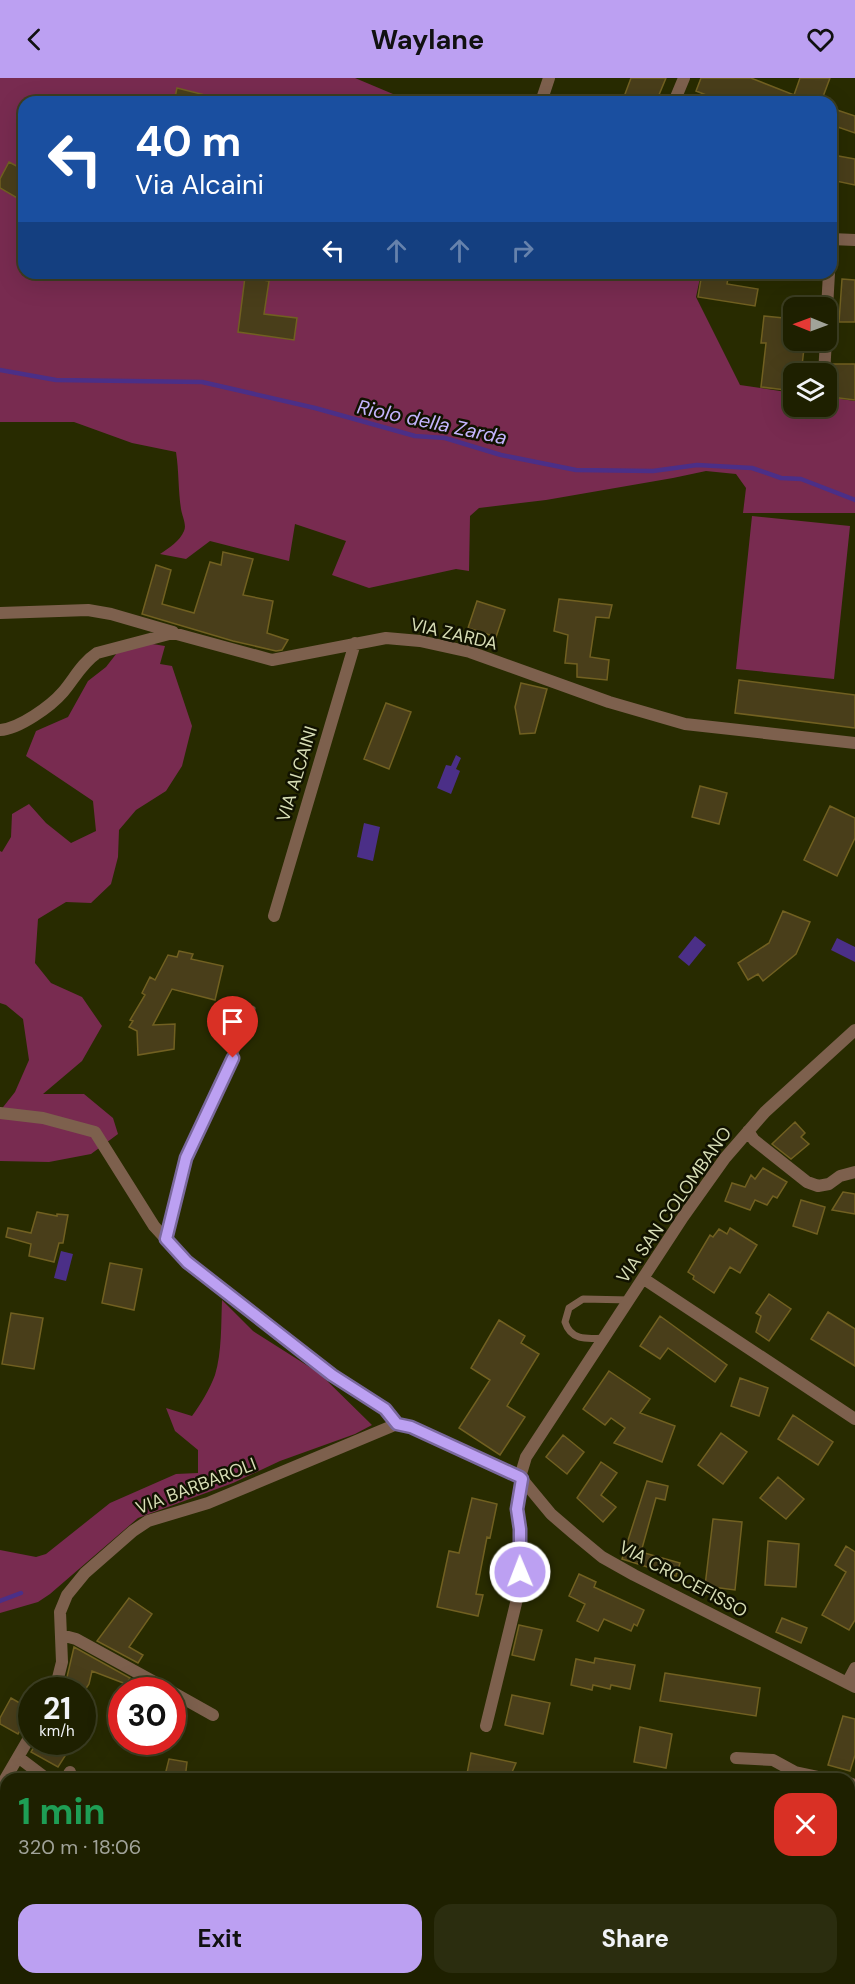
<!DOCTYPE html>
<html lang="en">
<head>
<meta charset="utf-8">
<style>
  :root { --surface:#1e2000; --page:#2b2d0f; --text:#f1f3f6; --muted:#a1a399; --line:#3c3e22; --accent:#bca0f2 }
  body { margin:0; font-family:"DM Sans",sans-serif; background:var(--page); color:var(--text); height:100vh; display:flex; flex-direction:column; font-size:22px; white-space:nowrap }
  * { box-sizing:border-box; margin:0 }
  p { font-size:20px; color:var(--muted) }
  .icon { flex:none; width:33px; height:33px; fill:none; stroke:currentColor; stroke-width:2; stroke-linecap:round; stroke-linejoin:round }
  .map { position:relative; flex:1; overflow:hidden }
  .panel { position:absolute; left:0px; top:1695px; width:855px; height:212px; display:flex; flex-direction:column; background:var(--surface); border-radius:18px 18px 0 0; box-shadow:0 6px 24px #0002,0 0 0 2px var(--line) }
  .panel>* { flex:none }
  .banner { position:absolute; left:18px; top:18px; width:819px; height:183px; border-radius:18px; box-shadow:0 6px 24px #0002,0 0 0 2px var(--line); background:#1a4fa0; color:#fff; overflow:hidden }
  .needle { width:39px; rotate:271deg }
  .tools { position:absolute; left:783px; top:219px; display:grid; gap:12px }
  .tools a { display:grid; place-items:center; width:54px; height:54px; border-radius:12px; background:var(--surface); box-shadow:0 6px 24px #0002,0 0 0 2px var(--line); font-size:30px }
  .speed { position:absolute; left:18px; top:1599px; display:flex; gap:12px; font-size:30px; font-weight:700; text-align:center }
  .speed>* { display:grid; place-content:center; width:78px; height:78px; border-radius:50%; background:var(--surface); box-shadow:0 6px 24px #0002,0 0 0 2px var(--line); line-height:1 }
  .speed small { font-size:15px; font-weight:400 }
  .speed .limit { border:9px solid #d22; background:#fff; color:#111 }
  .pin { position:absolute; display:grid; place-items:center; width:51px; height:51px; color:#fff; margin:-62px -26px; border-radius:50% 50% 50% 0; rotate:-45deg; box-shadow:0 0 6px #0007 }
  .pin .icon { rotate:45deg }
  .me { position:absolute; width:66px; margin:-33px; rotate:359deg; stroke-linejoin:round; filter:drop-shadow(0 0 4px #0008) }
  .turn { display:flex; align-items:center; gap:21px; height:126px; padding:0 18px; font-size:27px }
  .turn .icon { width:78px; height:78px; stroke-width:2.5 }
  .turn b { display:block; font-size:42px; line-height:51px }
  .lanes { display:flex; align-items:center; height:57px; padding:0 18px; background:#0003; justify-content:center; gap:30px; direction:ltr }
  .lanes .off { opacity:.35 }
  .round { display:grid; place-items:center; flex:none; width:63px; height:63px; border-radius:18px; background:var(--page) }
  .head { display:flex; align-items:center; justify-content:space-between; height:102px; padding:0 18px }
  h1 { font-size:36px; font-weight:700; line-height:45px; color:#1e9e55 }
  .action { display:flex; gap:12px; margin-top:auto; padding:12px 18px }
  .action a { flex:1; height:69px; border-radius:18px; background:var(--accent); color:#111; font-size:24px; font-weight:700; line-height:69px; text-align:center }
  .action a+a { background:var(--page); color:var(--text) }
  header { display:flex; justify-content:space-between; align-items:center; height:78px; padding:0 18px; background:var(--accent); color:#111; font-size:27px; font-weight:700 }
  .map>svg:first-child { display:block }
</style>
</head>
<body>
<header><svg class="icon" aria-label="back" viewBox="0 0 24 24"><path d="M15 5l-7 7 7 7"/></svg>Waylane<svg class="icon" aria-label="heart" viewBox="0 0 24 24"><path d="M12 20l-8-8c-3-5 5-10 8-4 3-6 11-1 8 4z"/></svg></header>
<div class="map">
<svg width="855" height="1906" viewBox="0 0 855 1906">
  <rect width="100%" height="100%" fill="#282b00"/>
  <path fill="#782b50" d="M0 0H355L412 24H24V195H701L696 219 740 307 793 315 794 328H826L827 319 855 323V435H743L746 410 736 396 706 393 673 400 546 422 479 430 470 438 469 493 456 491 369 510 332 497 346 463 295 446 289 483 210 463 186 481 160 476C169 470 180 463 184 453 187 447 182 438 181 431 178 412 179 393 176 374L132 365 74 344H0Z
    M752 438 850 448 834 601 736 591Z
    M127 562 165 568 160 586 172 588 192 648 182 688 166 713 136 732 119 752 118 779 111 806 91 825 66 824 38 841 35 885 51 905 82 919 102 948 82 983 43 1016H84L113 1040 118 1056 91 1076 49 1084 0 1083V1033L15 1014 29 982 23 941 6 927 0 925V773L2 774 11 759 12 736 29 726 46 745 71 765 96 753 93 723 26 678 36 653 68 639 88 603 106 589Z
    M222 1222 253 1253 319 1295 372 1347 355 1356 280 1383 233 1405 138 1440 50 1516 38 1524 0 1535V1472L36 1479 46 1476 110 1425 176 1396 198 1395V1372L175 1353 166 1330 192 1338C200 1327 210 1311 215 1297 222 1274 221 1246 222 1222Z"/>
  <path fill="#4b2f87" d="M456 677 461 680 456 691 460 693 451 716 437 710 446 687 451 688Z
    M364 745 380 749 373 783 357 779Z
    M695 858 706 867 689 888 678 879Z
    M837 860 855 869V884L831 872Z
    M61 1173 73 1176 66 1203 54 1200Z"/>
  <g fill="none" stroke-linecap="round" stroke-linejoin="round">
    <path stroke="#4b2f87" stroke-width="4.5" d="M0 292 56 302 202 304 315 330 415 358 445 360 501 377 576 392 653 393 697 387 752 390 781 400 801 401 855 422
      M0 1523 21 1515"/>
  </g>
  <path fill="#493e1a" stroke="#716021" stroke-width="1.5" d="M631 0H666L656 24H645L625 16Z
    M701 0H751L794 17 800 0H830L821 24H724L696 13Z
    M177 10 217 20 216 24H174Z
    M837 32 855 38V55L832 47Z
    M833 77 855 81V107L831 102Z
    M9 84 24 92V124L0 110V101Z
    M702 195H729L727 206 758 211 755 228 698 219Z
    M245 199 269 203 264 236 297 240 294 262 238 254Z
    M842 201 855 202V244H839Z
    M764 238 794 241V262H805L801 296H794V313L761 309 766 265H761Z
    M833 286H855V322L831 319Z
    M223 474 253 481 243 517 273 523 267 555 288 562 282 572 276 573 233 563 142 536 156 487 171 492 162 526 194 535 210 484 221 487Z
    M559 521 612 527 609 540 596 539 590 579 609 582 607 602 577 599V586L565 585 568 557 554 553Z
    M477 523 505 532 496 559 468 550Z
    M739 602 855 617V650L735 635Z
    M521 605 547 611 535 655 520 656 515 629Z
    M386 625 411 634 389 691 364 681Z
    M700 708 727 715 719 746 692 739Z
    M830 728 855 740V760L837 798 804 782Z
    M783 833 810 844 796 876 763 903 758 896 748 902 738 885 769 865Z
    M179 873 193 876 191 881 223 888 215 922 172 911 153 947 175 946 174 971 138 977 137 953 129 949 133 943 130 942 145 917 142 915 150 899 155 902 168 877 177 879Z
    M795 1044 805 1055 801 1059 809 1066 791 1081 772 1066Z
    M763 1090 787 1104 777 1120 773 1118 767 1127 755 1122 750 1132 725 1123 732 1105 745 1109 751 1097 755 1101Z
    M843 1114 855 1116V1136L832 1132Z
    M801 1122 825 1129 817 1156 793 1148Z
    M37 1134 57 1138V1136L68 1137 63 1165H59L54 1184 29 1178 31 1166 6 1159 8 1150 31 1155Z
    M730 1150 757 1167 740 1195 730 1189 714 1215 693 1201 694 1198 688 1194 710 1157 713 1159 719 1151 727 1156Z
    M110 1185 142 1191 134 1232 102 1225Z
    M769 1216 791 1231 769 1263 756 1254 761 1238 756 1235Z
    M828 1234 855 1251V1288L811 1261Z
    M11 1235 43 1240 34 1291 2 1286Z
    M660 1238 727 1287 715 1304 668 1270 660 1281 640 1268Z
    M499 1242 525 1258 521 1265 539 1276 507 1328 525 1339 500 1377 459 1350 490 1302 471 1290Z
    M609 1293 650 1321 640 1335 675 1348 662 1384 614 1365 625 1350 611 1340 605 1347 583 1331Z
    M740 1300 768 1310 759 1338 731 1328Z
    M793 1337 833 1364 818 1387 778 1361Z
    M721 1355 747 1374 723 1406 698 1387Z
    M563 1357 584 1374 567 1396 546 1379Z
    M601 1384 617 1395 601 1417 616 1429 603 1444 577 1420Z
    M778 1399 804 1421 786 1441 760 1420Z
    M647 1403 668 1408 665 1422 656 1420 641 1474 680 1485 676 1498 622 1481Z
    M472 1420 497 1426 490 1460 487 1459 476 1516 483 1517 478 1538 437 1529 449 1473 459 1475Z
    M713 1441 742 1444 735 1512 705 1508Z
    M768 1463 799 1466 796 1509 765 1507Z
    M846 1468 855 1474V1542L849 1552 822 1537 846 1494 835 1487Z
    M579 1496 596 1504 594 1509 644 1532 637 1548 634 1546 631 1553 604 1541 598 1553 577 1543 585 1526 569 1518Z
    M129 1520 152 1536 129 1569 143 1577 138 1585 97 1563Z
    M782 1540 807 1550 801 1565 776 1554Z
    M519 1547 542 1552 534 1582 512 1577Z
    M74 1569 130 1600 126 1606 92 1593 89 1606 85 1612H64Z
    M595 1580 635 1587 630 1611 611 1607 610 1611 593 1607 592 1612 571 1607 576 1581 594 1585Z
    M665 1595 760 1610 756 1638 660 1623Z
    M512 1617 550 1625 543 1656 505 1647Z
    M11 1620 32 1632 18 1656 0 1646V1640Z
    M843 1638 855 1641V1677L850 1693 828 1687Z
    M640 1649 672 1656 666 1690 634 1684Z
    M37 1664H57L53 1670 65 1678 58 1689 31 1674Z
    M471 1675 516 1685 509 1701H466Z
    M169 1681 187 1684 185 1701H164Z"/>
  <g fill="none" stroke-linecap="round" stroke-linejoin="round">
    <path stroke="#7d604d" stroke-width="7" d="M166 1161 181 1092 190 1068 227 996 252 931
      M604 1260C587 1261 571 1263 565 1244L569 1230 583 1221 630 1222"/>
    <path stroke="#7d604d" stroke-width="12" d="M541 24 549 0
      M674 24 684 0
      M831 161 855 162
      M826 248 829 195
      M824 296 826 262
      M0 535 88 532 111 536 173 554
      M0 652C19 651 51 628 63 614 74 601 82 585 97 575L173 555 272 582 386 560 420 563 470 574 609 624 685 646 855 665
      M274 838 355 565
      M0 1035 43 1040 95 1054 154 1148 187 1184 332 1297 385 1331 397 1346 411 1349 520 1399
      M748 1053 754 1062 807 1104 818 1108 829 1106 840 1098 855 1094
      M644 1201 855 1341
      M522 1401 551 1436 573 1455 602 1479 634 1497 855 1609
      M61 1557 76 1561 169 1612
      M847 1605 855 1590
      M55 1612 62 1584 60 1534 67 1517 85 1495 133 1453 148 1443 208 1425 397 1346
      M172 1614 213 1637
      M486 1648 517 1521 521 1494 520 1451 517 1431 522 1401 520 1399 526 1379 683 1139 725 1080 765 1034 855 952
      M18 1679 47 1701
      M736 1680 773 1682 795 1694 828 1701
      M66 1701 70 1694
      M849 1705 855 1707
      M0 1710 32 1655
      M849 1792H855"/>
  </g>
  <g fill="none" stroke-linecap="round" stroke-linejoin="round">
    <g stroke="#7a689d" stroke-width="15">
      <path id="route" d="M233 980 186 1080 166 1161 187 1184 332 1297 385 1331 397 1346 411 1349 520 1399 522 1401 517 1431 520 1451V1494"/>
    </g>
    <use href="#route" stroke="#bca0f2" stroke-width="10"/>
  </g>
  <g text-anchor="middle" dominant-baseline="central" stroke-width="5" stroke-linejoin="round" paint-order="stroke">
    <g font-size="18" fill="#d7ddb5" stroke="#111200">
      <text transform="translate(454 556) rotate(13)">VIA ZARDA</text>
      <text transform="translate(297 696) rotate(-73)">VIA ALCAINI</text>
      <text transform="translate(674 1127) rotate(-55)">VIA SAN COLOMBANO</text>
      <text transform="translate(196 1408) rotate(-21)">VIA BARBAROLI</text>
      <text transform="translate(683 1501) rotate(28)">VIA CROCEFISSO</text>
    </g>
    <g font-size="20" font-style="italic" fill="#c3b4fc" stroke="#111200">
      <text transform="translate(432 344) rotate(12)">Riolo della Zarda</text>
    </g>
  </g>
</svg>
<div class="tools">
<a><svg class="needle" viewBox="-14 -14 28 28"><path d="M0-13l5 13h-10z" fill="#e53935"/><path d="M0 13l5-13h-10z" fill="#a1a399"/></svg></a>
<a><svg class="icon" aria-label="layers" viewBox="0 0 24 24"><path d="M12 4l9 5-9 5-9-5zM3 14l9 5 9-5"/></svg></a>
</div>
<div class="speed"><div>21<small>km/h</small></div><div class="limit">30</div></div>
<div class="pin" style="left:233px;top:980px;background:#d93025"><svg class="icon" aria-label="arrive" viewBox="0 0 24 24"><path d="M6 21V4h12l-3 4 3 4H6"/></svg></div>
<svg class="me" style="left:520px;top:1494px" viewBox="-20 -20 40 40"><circle r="17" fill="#bca0f2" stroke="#fff" stroke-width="3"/><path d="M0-11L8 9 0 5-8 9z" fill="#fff"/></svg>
<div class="banner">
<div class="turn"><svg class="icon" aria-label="left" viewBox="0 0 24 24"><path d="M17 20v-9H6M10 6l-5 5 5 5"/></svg><div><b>40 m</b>Via Alcaini</div></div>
<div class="lanes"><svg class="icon" aria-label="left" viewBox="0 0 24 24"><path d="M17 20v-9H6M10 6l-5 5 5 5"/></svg><svg class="icon off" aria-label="ahead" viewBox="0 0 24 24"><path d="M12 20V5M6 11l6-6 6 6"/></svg><svg class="icon off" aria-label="ahead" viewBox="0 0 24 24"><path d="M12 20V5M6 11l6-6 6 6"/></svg><svg class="icon off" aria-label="right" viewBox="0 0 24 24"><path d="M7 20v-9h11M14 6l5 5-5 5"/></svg></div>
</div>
<section class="panel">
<div class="head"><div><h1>1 min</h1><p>320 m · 18:06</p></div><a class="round" style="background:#d93025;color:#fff"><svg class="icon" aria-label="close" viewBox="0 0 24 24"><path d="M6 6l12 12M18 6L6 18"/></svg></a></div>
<div class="action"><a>Exit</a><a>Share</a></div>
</section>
</div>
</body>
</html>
